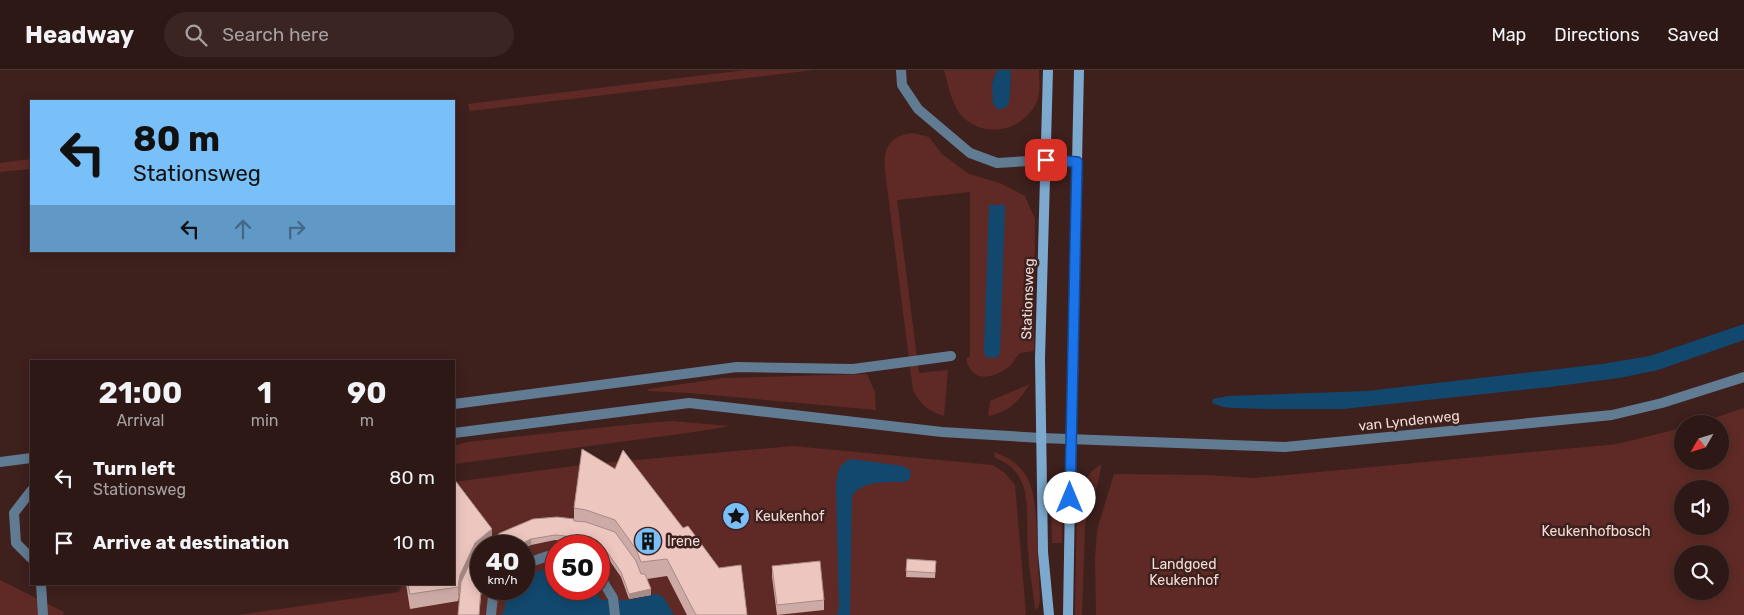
<!DOCTYPE html>
<html lang="en">
<head>
<meta charset="utf-8">
<style>
  :root { --surface:#2e1816; --page:#3a2523; --text:#f1f3f6; --muted:#a7a0a1; --line:#493735 }
  body { margin:0; font-family:Rubik,sans-serif; background:var(--page); color:var(--text); height:100vh; display:flex; flex-direction:column; font-size:19px; white-space:nowrap }
  * { box-sizing:border-box; margin:0 }
  p { font-size:16px; color:var(--muted) }
  .icon { flex:none; width:28px; height:28px; fill:none; stroke:currentColor; stroke-width:2; stroke-linecap:round; stroke-linejoin:round }
  .map { position:relative; flex:1; overflow:hidden }
  .sheet { position:absolute; left:30px; top:290px; width:425px; height:225px; display:flex; flex-direction:column; background:var(--surface); border-radius:0px; box-shadow:0 2px 12px #0003,0 0 0 1px var(--line) }
  .sheet>* { flex:none }
  .top-card { position:absolute; left:30px; top:30px; width:425px; height:152px; border-radius:0px; box-shadow:0 2px 12px #0003,0 0 0 1px var(--line); background:#79bff8; color:#111; overflow:hidden }
  .needle { width:32px; rotate:231deg }
  .tools { position:absolute; left:1674px; top:345px; display:grid; gap:10px }
  .tools a { display:grid; place-items:center; width:55px; height:55px; border-radius:50%; background:var(--surface); box-shadow:0 2px 12px #0003,0 0 0 1px var(--line); font-size:25px }
  .speed { position:absolute; left:470px; top:465px; display:flex; gap:10px; font-size:25px; font-weight:700; text-align:center }
  .speed>* { display:grid; place-content:center; width:65px; height:65px; border-radius:50%; background:var(--surface); box-shadow:0 2px 12px #0003,0 0 0 1px var(--line); line-height:1 }
  .speed small { font-size:12px; font-weight:400 }
  .speed .limit { border:8px solid #d22; background:#fff; color:#111 }
  .pin { position:absolute; display:grid; place-items:center; width:42px; height:42px; color:#fff; margin:-21px; border-radius:10px; box-shadow:0 2px 8px #0006 }
  .me { position:absolute; width:55px; margin:-28px; rotate:0deg; stroke-linejoin:round; filter:drop-shadow(0 0 4px #0008) }
  .turn { display:flex; align-items:center; gap:18px; height:105px; padding:0 20px; font-size:22px }
  .turn .icon { width:65px; height:65px; stroke-width:2.5 }
  .turn b { display:block; font-size:35px; line-height:42px }
  .lanes { display:flex; align-items:center; height:48px; padding:0 20px; background:#0003; justify-content:center; gap:25px; direction:ltr }
  .lanes .off { opacity:.35 }
  .eta { display:flex; justify-content:space-evenly; align-items:center; height:85px; text-align:center }
  .eta b { font-size:30px; font-weight:700; line-height:35px }
  ul { padding:0; list-style:none }
  li { display:flex; align-items:center; gap:15px; height:65px; padding:0 20px }
  li div { flex:1 }
  li b { display:block; font-size:19px }
  li em { font-style:normal }
  header { display:flex; align-items:center; gap:30px; box-sizing:border-box; height:70px; padding:0 25px; background:var(--surface); border-bottom:1px solid var(--line) }
  header strong { font-size:24px }
  nav { display:flex; gap:28px; margin-inline-start:auto; font-size:18px }
  .search { width:350px; height:45px; background:var(--page); display:flex; align-items:center; gap:12px; box-sizing:border-box; padding:0 18px; border-radius:28px; color:var(--muted); font-size:19px }
  .map>svg:first-child { display:block }
</style>
</head>
<body>
<header>
<strong>Headway</strong>
<div class="search"><svg class="icon" aria-label="search" viewBox="0 0 24 24"><circle cx="10" cy="10" r="6"/><path d="M15 15l6 6"/></svg>Search here</div>
<nav><a>Map</a><a>Directions</a><a>Saved</a></nav>
</header>
<div class="map">
<svg width="1744" height="545" viewBox="0 0 1744 545">
  <rect width="100%" height="100%" fill="#3e201d"/>
  <path fill="#5f2a25" fill-rule="evenodd" d="M746 0H814L470 41 468 34Z
    M944 0H997L992 14 1010 26 1011 0H1039C1039 9 1041 22 1037 31 1024 62 982 70 960 44 951 32 948 14 944 0Z
    M913 63 929 67 942 84 969 104 1000 113 1025 126 1035 149 1034 281 1020 283C1016 287 1014 292 1010 296 994 309 972 314 966 289L970 286V122L897 130 919 303 948 300 944 346C929 342 919 333 913 320L885 101C883 78 889 66 913 63Z
    M31 89V99L0 102V93Z
    M867 304 875 322 876 340 689 323 648 321V319L724 308Z
    M1030 314C1019 331 1009 342 988 346L990 331Z
    M1744 338V545H1096L1095 490 1097 460 1114 404 1206 405 1253 408 1617 374 1682 358V391H1720V354H1696ZM1682 419H1720V456H1682ZM1682 484H1720V521H1682Z
    M672 351 730 356 695 362 454 394V376L467 372 635 354Z
    M793 376 993 395 1005 403 1015 415 1026 543 1025 545H238L399 522 402 514H454V412L581 395ZM481 476H524V519H481ZM556 476H599V519H556Z
    M994 382C1037 397 1035 430 1037 469 1038 490 1039 510 1040 531L1038 538 1035 539C1033 520 1029 500 1028 481 1026 461 1030 431 1022 413 1017 400 1008 393 995 388Z
    M1101 394C1100 416 1089 434 1085 456L1082 545H1075L1077 430 1084 411 1092 401Z
    M1058 407H1060L1063 418 1062 473H1052L1051 431 1055 409Z
    M0 510 64 542 63 545H0Z"/>
  <path fill="#12486e" d="M997 0H1011L1010 26 1008 36 999 40 993 34 992 14Z
    M989 135H1005L1000 284C995 289 991 290 985 285L984 282Z
    M1744 254V270L1658 300 1619 308 1550 317 1343 339H1267L1232 338 1223 337 1212 333 1213 329 1228 326 1367 321 1602 294 1650 286Z
    M851 389 903 396 910 400C911 406 911 409 905 412 888 412 862 410 852 426L850 545H837L839 537 836 415C838 402 838 394 851 389Z
    M546 499H556V519H594L601 530H629L655 524 660 525 664 528 674 545H498L503 544 507 528 513 519H524V509L530 504Z"/>
  <g fill="none" stroke-linecap="round" stroke-linejoin="round">
    <path stroke="#607b92" stroke-width="10" d="M901 0 902 15 918 39 970 83 997 93 1046 90 1077 92
      M454 363 689 333 942 362 1041 368
      M31 421 14 443 16 473 31 488
      M41 514 43 545"/>
    <path stroke="#607b92" stroke-width="10" d="M454 334 737 297 853 299 951 286
      M0 392 31 388
      M524 494 548 486 556 487
      M599 505 613 528 615 545
      M491 545 493 526 497 519"/>
    <path stroke="#607b92" stroke-width="10" d="M1041 368 1285 377 1612 345 1662 333 1744 307"/>
    <path stroke="#7da9cf" stroke-width="10" d="M1048 0 1040 289 1043 482 1049 545
      M1068 545 1071 369 1079 0"/>
  </g>
  <path fill="#cdaaa5" d="M582 379 615 399 623 380 683 458 688 456 719 498 741 495 747 545H687L667 506 647 509 651 519V525L629 529 621 507 605 484 599 482V476H585L577 473 555 470 531 475 524 478V476H481V519H483L481 526 479 545H458L461 518 458 531 410 539 406 514H454V409L492 459V469L500 463 533 449 557 447 574 449V438Z
    M907 489 936 491 935 508 906 507Z
    M772 496 824 530V540L777 545 772 507Z"/>
  <path fill="#a78b86" d="M492 459V474L489 476H481V483L475 488 460 519 458 531V517L460 505 475 473Z
    M531 469V475L524 478V476H517Z
    M651 519V525L629 529V524Z"/>
  <path fill="#eec6c0" stroke="#a78b86" d="M582 379 615 399 623 380 683 458 688 456 719 498 741 495 747 545H696L667 489 641 492 636 479 615 450 586 440 574 438Z
    M454 409 492 459 475 473 460 505 458 517 410 524 408 514H454Z
    M557 447 574 449V451L586 452 615 462 636 491 641 504H645L651 519 629 524 621 502 605 479 577 467 555 465 531 469 517 476H482L500 463 533 449Z
    M481 477V519L479 545H458L461 512 476 480Z
    M907 489 936 491 935 503 906 501Z
    M820 491 824 530 777 535 772 496Z"/>
  <g fill="none" stroke-linecap="round" stroke-linejoin="round">
    <g stroke="#114b97" stroke-width="12">
      <path id="route" d="M1046 90 1077 92 1070 428"/>
    </g>
    <use href="#route" stroke="#1a73e8" stroke-width="9"/>
  </g>
  <defs>
    <g id="sight-disc" transform="scale(1.4375)"><circle r="9.5" fill="#79bff8" stroke="#3e201d"/><path d="M0-6L1.8-2.2L6-1.7L2.9 1.2L3.7 5.4L0 3.3L-3.7 5.4L-2.9 1.2L-6-1.7L-1.8-2.2Z" fill="#111"/></g>
    <g id="building-disc" transform="scale(1.4375)"><circle r="9.5" fill="#79bff8" stroke="#3e201d"/><path d="M-4-6H4V6H1V3H-1V6H-4ZM-2.5-4.3h1.7v1.8h-1.7ZM.8-4.3h1.7v1.8H.8ZM-2.5-1h1.7V.8h-1.7ZM.8-1h1.7V.8H.8Z" fill="#111"/></g>
  </defs>
  <g fill-rule="evenodd">
    <use href="#sight-disc" x="736" y="446"/>
    <use href="#building-disc" x="648" y="471"/>
  </g>
  <g text-anchor="middle" dominant-baseline="central" stroke-width="5" stroke-linejoin="round" paint-order="stroke">
    <g font-size="14" fill="#f1dcd9" stroke="#3e201d">
      <text transform="translate(1028 229) rotate(-88)">Stationsweg</text>
      <text transform="translate(1409 351) rotate(-6)">van Lyndenweg</text>
    </g>
    <g font-size="14" fill="#f1dcd9" stroke="#3e201d" text-anchor="start">
      <text x="755" y="446">Keukenhof</text>
      <text x="667" y="471">Irene</text>
    </g>
    <g font-size="14" fill="#f3dbd7" stroke="#3e201d">
      <text x="1596" y="461">Keukenhofbosch</text>
      <text x="1184" y="494">Landgoed<tspan x="1184" dy="16">Keukenhof</tspan></text>
    </g>
  </g>
</svg>
<div class="tools">
<a><svg class="needle" viewBox="-14 -14 28 28"><path d="M0-13l5 13h-10z" fill="#e53935"/><path d="M0 13l5-13h-10z" fill="#a7a0a1"/></svg></a>
<a><svg class="icon" aria-label="sound" viewBox="0 0 24 24"><path d="M4 9h4l5-4v14l-5-4H4zM17 9q2 3 0 6"/></svg></a>
<a><svg class="icon" aria-label="search" viewBox="0 0 24 24"><circle cx="10" cy="10" r="6"/><path d="M15 15l6 6"/></svg></a>
</div>
<div class="speed"><div>40<small>km/h</small></div><div class="limit">50</div></div>
<div class="pin" style="left:1046px;top:90px;background:#d93025"><svg class="icon" aria-label="arrive" viewBox="0 0 24 24"><path d="M6 21V4h12l-3 4 3 4H6"/></svg></div>
<svg class="me" style="left:1070px;top:428px" viewBox="-20 -20 40 40"><circle r="19" fill="#fff"/><path d="M0-13L10 11 0 6-10 11z" fill="#1a73e8"/></svg>
<div class="top-card">
<div class="turn"><svg class="icon" aria-label="left" viewBox="0 0 24 24"><path d="M17 20v-9H6M10 6l-5 5 5 5"/></svg><div><b>80 m</b>Stationsweg</div></div>
<div class="lanes"><svg class="icon" aria-label="left" viewBox="0 0 24 24"><path d="M17 20v-9H6M10 6l-5 5 5 5"/></svg><svg class="icon off" aria-label="ahead" viewBox="0 0 24 24"><path d="M12 20V5M6 11l6-6 6 6"/></svg><svg class="icon off" aria-label="right" viewBox="0 0 24 24"><path d="M7 20v-9h11M14 6l5 5-5 5"/></svg></div>
</div>
<section class="sheet">
<div class="eta">
<div><b>21:00</b><p>Arrival</p></div>
<div><b>1</b><p>min</p></div>
<div><b>90</b><p>m</p></div>
</div>
<ul>
<li><svg class="icon" aria-label="left" viewBox="0 0 24 24"><path d="M17 20v-9H6M10 6l-5 5 5 5"/></svg><div><b>Turn left</b><p>Stationsweg</p></div><em>80 m</em></li>
<li><svg class="icon" aria-label="arrive" viewBox="0 0 24 24"><path d="M6 21V4h12l-3 4 3 4H6"/></svg><div><b>Arrive at destination</b></div><em>10 m</em></li>
</ul>
</section>
</div>
</body>
</html>
